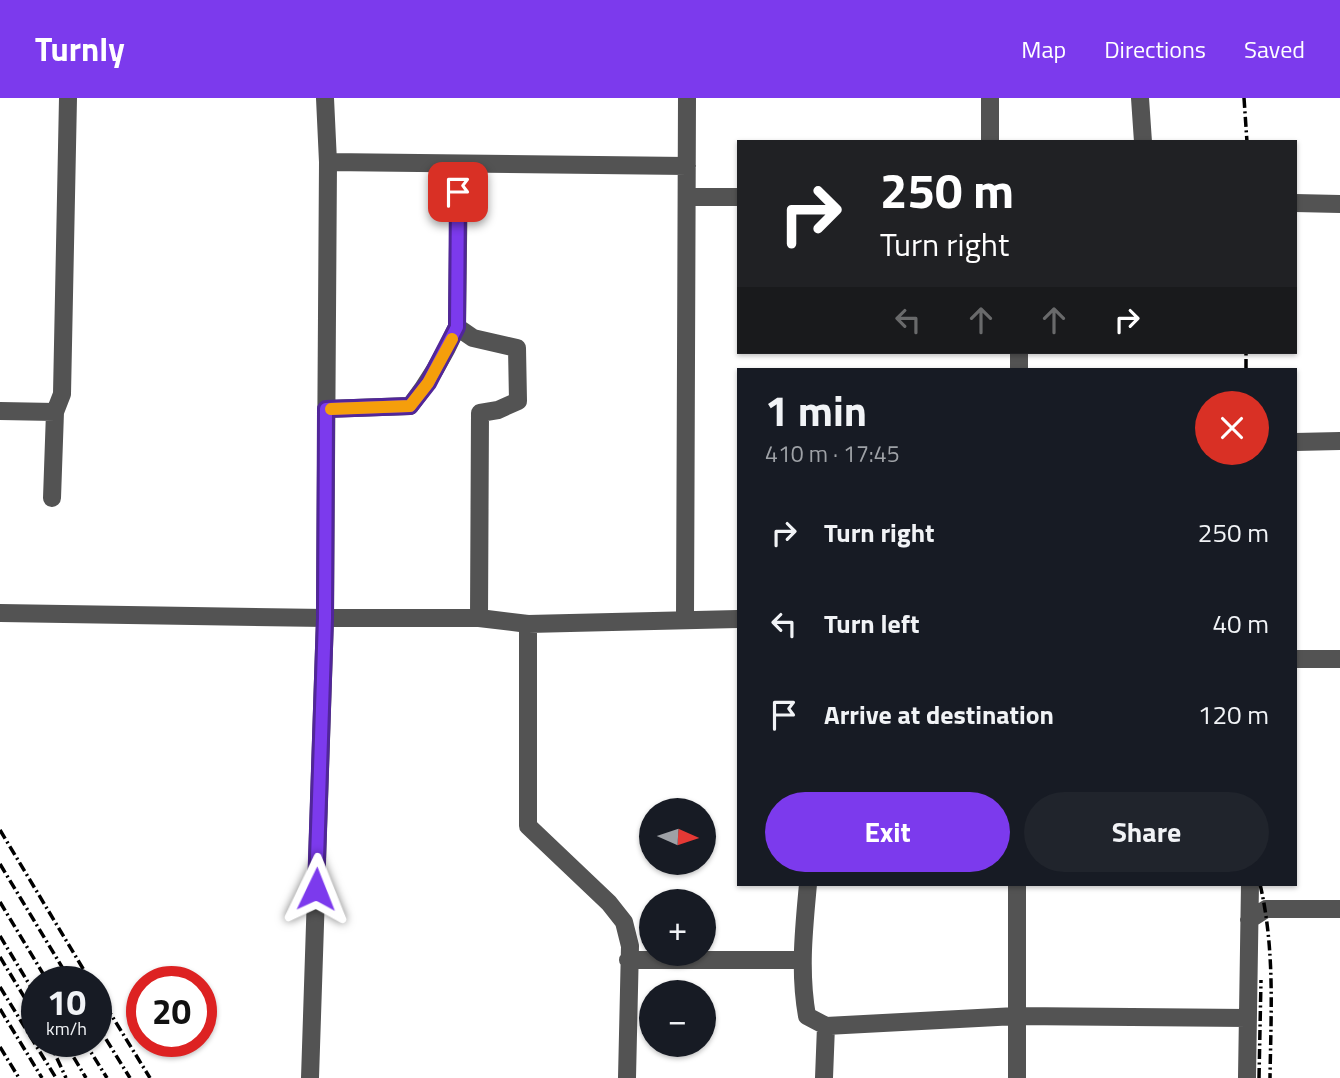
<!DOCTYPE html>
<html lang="en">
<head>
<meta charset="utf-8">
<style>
  :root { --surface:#171b24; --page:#20242c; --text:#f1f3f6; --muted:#9ea1a6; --accent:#7c3aed }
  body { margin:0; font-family:"Titillium Web",sans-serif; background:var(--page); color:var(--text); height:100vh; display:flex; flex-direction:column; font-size:26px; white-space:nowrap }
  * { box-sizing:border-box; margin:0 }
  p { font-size:23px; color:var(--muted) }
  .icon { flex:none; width:38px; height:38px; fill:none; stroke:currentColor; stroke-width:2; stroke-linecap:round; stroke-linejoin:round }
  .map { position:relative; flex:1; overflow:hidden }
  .details { position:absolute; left:737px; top:270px; width:560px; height:518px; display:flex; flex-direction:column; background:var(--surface); border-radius:0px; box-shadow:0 2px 5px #0004 }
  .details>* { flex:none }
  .banner { position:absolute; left:737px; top:42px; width:560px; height:214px; border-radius:0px; box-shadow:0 2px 5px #0004; background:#202124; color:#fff; overflow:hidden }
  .needle { width:46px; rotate:93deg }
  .buttons { position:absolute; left:639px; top:700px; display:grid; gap:14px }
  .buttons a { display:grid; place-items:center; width:77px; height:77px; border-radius:50%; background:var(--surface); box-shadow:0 2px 5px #0004; font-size:35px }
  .speed { position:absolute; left:21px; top:868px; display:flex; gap:14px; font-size:35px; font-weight:700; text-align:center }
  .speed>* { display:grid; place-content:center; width:91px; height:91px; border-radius:50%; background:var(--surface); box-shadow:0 2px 5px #0004; line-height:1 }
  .speed small { font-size:18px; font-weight:400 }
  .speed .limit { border:10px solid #d22; background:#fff; color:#111 }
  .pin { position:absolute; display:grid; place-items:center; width:60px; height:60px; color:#fff; margin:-30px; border-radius:14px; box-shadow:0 4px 10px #0006 }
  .me { position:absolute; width:77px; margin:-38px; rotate:2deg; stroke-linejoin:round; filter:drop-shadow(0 0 5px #0008) }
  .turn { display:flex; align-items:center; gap:24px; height:147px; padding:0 28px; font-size:32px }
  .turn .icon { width:91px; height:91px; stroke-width:2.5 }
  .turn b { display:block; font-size:49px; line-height:60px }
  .lanes { display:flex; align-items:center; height:66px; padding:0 28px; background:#0003; justify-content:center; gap:35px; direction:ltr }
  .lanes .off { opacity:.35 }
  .round { display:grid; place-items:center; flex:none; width:74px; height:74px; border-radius:37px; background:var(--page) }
  .summary { display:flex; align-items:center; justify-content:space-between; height:119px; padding:0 28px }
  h1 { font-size:42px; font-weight:700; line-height:52px }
  .cta { display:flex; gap:14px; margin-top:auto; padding:14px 28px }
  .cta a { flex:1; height:80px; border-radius:42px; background:var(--accent); color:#fff; font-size:28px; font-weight:700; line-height:80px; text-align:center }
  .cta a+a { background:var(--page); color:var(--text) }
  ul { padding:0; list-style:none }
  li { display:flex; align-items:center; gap:21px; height:91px; padding:0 28px }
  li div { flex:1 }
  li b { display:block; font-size:26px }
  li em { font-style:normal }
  header { display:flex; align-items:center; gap:42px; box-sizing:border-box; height:98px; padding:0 35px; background:var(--accent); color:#fff }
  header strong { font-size:33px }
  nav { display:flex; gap:38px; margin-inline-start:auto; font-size:24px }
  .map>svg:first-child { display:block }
</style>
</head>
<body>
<header>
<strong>Turnly</strong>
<nav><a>Map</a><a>Directions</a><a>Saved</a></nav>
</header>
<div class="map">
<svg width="1340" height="980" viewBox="0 0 1340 980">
  <rect width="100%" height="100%" fill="#fff"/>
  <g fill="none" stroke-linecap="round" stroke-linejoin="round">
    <path stroke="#535353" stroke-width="18" d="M990 0V44
      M1140 0 1143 44
      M328 64 687 68
      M687 99H738
      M1295 105 1340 106
      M457 229 473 240 517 250 518 303 498 312 480 315 479 520
      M1019 254V271
      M326 311 410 308C429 284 444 258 457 229L459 67
      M0 313 55 314
      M1295 344 1340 343
      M52 400 55 314 62 296 68 0
      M0 515 325 520H479L528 526 738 521
      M685 520 687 0
      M528 526V728L609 805 624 824 630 848 627 980
      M1295 561H1340
      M808 786C804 830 799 873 807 918L826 928 1016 918 1247 920
      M1249 822 1266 811H1340
      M628 862H801
      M310 980 325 520 328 64 325 0
      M824 980 826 928
      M1017 980V786
      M1247 980 1250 786"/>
    <path stroke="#000" stroke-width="3.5" stroke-dasharray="10 3.5 2 3.5" stroke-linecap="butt" d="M1244 0 1247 44
      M1246 271V254
      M0 732 91 884
      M0 766 71 884
      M1260 786C1275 851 1271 913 1270 980
      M0 804 48 884
      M0 838 37 899
      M0 859 37 920
      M0 889 56 980
      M96 892 150 980
      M0 911 42 980
      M96 925 130 980
      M49 943 66 980
      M64 943 86 980
      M84 943 107 980
      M0 949 19 980
      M1259 980 1261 882"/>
  </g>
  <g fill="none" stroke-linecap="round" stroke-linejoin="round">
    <g stroke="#51269a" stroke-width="18">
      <path id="route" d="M316 791 325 520 326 311 410 308 428 285 457 229 458 94"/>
    </g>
    <use href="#route" stroke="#7c3aed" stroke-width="12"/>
    <path stroke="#f59e0b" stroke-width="12" d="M331 311 410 308 428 285 452 241"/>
  </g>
</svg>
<div class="buttons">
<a><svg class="needle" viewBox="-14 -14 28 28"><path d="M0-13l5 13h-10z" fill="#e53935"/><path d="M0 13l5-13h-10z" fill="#9ea1a6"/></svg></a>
<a>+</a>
<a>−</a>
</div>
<div class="speed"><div>10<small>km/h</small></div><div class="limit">20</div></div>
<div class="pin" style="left:458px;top:94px;background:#d93025"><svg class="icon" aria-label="arrive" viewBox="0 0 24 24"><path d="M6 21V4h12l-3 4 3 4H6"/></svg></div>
<svg class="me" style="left:316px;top:791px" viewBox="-20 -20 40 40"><path d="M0-17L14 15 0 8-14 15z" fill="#7c3aed" stroke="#fff" stroke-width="4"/></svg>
<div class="banner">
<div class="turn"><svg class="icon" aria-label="right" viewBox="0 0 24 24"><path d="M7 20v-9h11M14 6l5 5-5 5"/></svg><div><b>250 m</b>Turn right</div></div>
<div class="lanes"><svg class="icon off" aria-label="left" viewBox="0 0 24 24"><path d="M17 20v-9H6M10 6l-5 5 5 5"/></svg><svg class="icon off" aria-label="ahead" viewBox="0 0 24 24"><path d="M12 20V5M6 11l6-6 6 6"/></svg><svg class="icon off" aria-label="ahead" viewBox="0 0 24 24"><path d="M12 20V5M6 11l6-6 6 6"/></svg><svg class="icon" aria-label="right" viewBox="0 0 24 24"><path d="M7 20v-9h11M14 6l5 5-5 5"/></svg></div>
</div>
<section class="details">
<div class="summary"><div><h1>1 min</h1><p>410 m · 17:45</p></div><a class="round" style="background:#d93025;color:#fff"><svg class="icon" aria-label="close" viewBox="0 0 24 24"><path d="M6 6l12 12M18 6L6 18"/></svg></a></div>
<ul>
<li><svg class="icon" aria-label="right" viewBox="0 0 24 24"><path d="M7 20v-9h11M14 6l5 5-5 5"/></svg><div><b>Turn right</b></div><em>250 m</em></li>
<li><svg class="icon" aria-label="left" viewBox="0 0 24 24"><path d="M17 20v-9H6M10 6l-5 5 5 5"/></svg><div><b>Turn left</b></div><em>40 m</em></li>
<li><svg class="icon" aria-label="arrive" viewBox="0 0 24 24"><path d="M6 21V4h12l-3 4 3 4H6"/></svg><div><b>Arrive at destination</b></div><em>120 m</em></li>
</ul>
<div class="cta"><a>Exit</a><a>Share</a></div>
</section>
</div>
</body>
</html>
